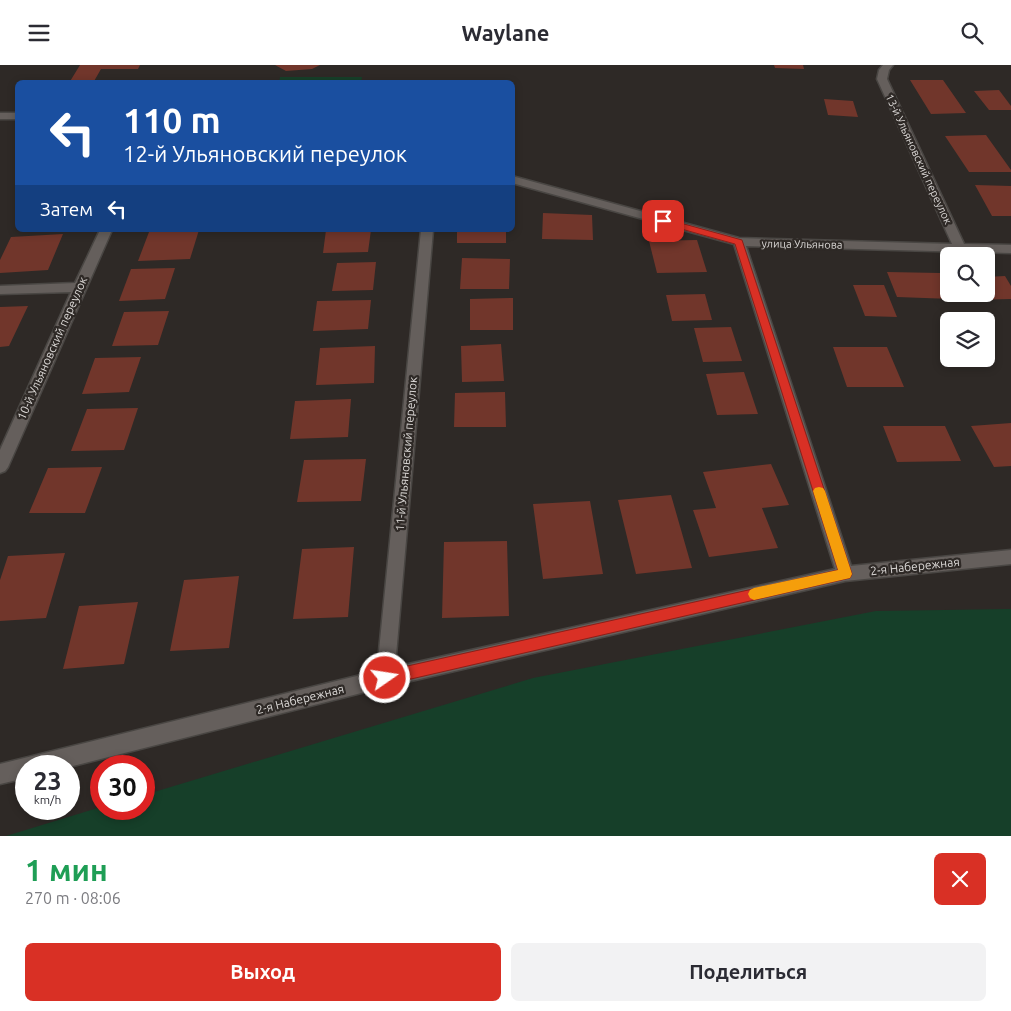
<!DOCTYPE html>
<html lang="ru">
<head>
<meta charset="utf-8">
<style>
  :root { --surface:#fff; --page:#f2f2f3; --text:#2b2b33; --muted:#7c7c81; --accent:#d93025 }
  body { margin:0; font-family:Ubuntu,sans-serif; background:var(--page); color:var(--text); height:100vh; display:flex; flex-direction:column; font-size:19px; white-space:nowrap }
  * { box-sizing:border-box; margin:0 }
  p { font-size:16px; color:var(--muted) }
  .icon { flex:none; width:28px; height:28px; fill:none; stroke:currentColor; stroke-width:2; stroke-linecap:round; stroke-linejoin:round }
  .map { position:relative; height:771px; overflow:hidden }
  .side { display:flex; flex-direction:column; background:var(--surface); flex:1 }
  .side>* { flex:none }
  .guide { position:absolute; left:15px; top:15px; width:500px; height:152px; border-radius:8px; box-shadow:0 2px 8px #0003; background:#1a4fa0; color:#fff; overflow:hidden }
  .controls { position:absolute; left:940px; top:182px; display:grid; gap:10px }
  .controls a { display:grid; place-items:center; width:55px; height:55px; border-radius:8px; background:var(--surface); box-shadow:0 2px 8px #0003; font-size:25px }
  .speed { position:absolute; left:15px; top:690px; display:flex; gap:10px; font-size:25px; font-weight:700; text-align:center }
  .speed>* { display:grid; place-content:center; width:65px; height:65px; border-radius:50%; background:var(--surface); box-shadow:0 2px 8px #0003; line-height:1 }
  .speed small { font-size:12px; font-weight:400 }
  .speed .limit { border:8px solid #d22; background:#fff; color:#111 }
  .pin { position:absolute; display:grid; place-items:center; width:42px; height:42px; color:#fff; margin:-21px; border-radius:10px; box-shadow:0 2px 8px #0006 }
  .me { position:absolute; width:55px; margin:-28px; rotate:77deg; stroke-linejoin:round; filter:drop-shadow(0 0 4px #0008) }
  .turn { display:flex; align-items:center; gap:18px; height:105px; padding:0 25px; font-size:22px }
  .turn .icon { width:65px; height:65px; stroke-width:2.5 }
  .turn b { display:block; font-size:35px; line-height:42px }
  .then { display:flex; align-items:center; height:48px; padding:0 25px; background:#0003; gap:10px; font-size:19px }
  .round { display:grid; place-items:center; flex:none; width:52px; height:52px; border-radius:8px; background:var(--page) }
  .summary { display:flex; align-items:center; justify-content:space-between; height:85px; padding:0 25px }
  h1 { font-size:30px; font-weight:700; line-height:38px; color:#1e9e55 }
  .cta { display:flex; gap:10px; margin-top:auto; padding:10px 25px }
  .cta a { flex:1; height:58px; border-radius:8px; background:var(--accent); color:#fff; font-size:20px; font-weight:700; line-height:58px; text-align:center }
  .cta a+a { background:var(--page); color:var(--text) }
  header { display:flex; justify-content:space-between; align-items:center; height:65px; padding:0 25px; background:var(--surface); font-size:22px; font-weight:700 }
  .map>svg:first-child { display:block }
</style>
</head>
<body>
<header><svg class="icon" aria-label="menu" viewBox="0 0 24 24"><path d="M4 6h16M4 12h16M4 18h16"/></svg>Waylane<svg class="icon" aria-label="search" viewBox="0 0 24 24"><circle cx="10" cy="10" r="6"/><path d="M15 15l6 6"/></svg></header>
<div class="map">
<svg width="1011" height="771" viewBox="0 0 1011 771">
  <rect width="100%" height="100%" fill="#2e2926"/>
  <path fill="#163f29" d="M280 12H362L361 18 279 17Z
    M1011 544V771H6L101 742 144 744V730L533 613 876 546Z"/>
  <path fill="#71362b" d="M80 0H140L138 4H101L93 18H69Z
    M275 0H320L312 4 286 6Z
    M774 0H803L804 4 775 3Z
    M910 15H943L966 48 931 49Z
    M999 25 1011 41V45H989L974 26Z
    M824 34 853 36 858 52 828 50Z
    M986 70 1011 105V107H969L945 71Z
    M975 120 1011 121V151H992Z
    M543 148 592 150 593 175 542 174Z
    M199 165 190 194 138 196 149 167Z
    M326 165H371L368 187 323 188Z
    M457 165H506V178H457Z
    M63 169 48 205 0 208V195L11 172Z
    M697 175 707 207 657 208 649 176Z
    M462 193 510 194 509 224H460Z
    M376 197 373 225 332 226 337 198Z
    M175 203 165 234 119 236 131 204Z
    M887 207 940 208 952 234 897 232Z
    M1005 211 1011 221V234L972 235 968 229H986V212Z
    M853 220H884L897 252 865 251Z
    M705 229 712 255 672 256 666 230Z
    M513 233V265H470V234Z
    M371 235 368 264 313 266 317 236Z
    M28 241 9 281 0 282V242Z
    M169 246 158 280 112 281 124 247Z
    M731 262 742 296 703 297 694 263Z
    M501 279 504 316 462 317 461 281Z
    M375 281 374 318 316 320 320 283Z
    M833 282H887L904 322H847Z
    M141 292 129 327 82 329 95 293Z
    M744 307 758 349 717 350 706 309Z
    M505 327 506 362H454L455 328Z
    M351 334 348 372 290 374 295 336Z
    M138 343 124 385 71 386 87 344Z
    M1011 358V401L994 402 971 361Z
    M883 361H945L961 396 897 397Z
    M366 394 361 436 297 437 304 395Z
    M771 399 789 440 762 443 778 483 709 492 693 445 716 443 703 407Z
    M102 402 85 448H29L48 403Z
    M671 430 692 503 636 509 618 435Z
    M590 436 603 509 543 514 533 439Z
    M507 476 509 551 442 553 444 477Z
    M354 482 348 552 293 554 302 484Z
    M65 488 46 553 0 556V515L8 491Z
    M239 511 229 583 170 586 184 515Z
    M138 537 124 599 63 604 79 541Z"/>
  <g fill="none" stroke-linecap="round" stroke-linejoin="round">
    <g stroke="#494643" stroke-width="3">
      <path id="street" d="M883 0H893L889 5 887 14 964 179 1011 180V188L746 181 851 501 1011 485V499L845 516 385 622 69 702 26 701V713L0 719V699L377 606 421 165H433L395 602 835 504 734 179 512 118V111L739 173 952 179 877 14 879 5Z
        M0 48H18V54H0Z
        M100 165H112L8 402 5 406 0 408V385L71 227 0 229V221L75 218Z"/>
    </g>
    <use href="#street" fill="#655f5c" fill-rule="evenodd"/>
  </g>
  <path fill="#d93025" stroke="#8d1f18" d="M660 154H666L742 175 743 178 852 509 850 513 385 620 380 618 378 613 380 608 385 606 838 505 735 179 660 158Z"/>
  <path fill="#f59e0b" d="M819 422 823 423 825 426 852 509 850 513 754 535 750 533 748 529 750 525 754 523 838 505 813 426 815 423Z"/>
  <g text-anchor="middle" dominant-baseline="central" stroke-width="4.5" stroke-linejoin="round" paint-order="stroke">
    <g font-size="11" fill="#dcd9d7" stroke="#2e2926">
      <text transform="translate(919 94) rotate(65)">13-й Ульяновский переулок</text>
      <text transform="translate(802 179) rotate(1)">улица Ульянова</text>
    </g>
    <g font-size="12" fill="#dcd9d7" stroke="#2e2926">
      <text transform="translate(52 283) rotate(-66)">10-й Ульяновский переулок</text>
      <text transform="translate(406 389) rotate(-85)">11-й Ульяновский переулок</text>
      <text transform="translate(915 501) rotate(-6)">2-я Набережная</text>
      <text transform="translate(300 634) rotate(-14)">2-я Набережная</text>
    </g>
  </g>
</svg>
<div class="controls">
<a><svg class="icon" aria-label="search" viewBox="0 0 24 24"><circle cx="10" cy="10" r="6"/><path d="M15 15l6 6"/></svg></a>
<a><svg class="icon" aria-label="layers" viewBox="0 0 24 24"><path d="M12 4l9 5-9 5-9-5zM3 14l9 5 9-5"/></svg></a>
</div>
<div class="speed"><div>23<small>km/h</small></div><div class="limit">30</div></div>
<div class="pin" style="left:663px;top:156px;background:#d93025"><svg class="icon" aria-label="arrive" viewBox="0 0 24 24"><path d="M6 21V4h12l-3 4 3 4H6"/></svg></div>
<svg class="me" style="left:385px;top:613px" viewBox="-20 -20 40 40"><circle r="17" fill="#d93025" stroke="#fff" stroke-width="3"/><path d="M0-11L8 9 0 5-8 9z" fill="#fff"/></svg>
<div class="guide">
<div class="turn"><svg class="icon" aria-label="left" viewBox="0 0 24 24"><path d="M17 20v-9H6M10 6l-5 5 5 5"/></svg><div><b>110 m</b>12-й Ульяновский переулок</div></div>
<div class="then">Затем<svg class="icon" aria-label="left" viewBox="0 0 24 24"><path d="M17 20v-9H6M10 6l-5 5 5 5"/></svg></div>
</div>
</div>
<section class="side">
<div class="summary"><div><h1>1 мин</h1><p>270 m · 08:06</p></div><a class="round" style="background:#d93025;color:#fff"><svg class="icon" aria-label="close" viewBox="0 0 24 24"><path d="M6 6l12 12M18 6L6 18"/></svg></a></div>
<div class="cta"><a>Выход</a><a>Поделиться</a></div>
</section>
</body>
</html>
